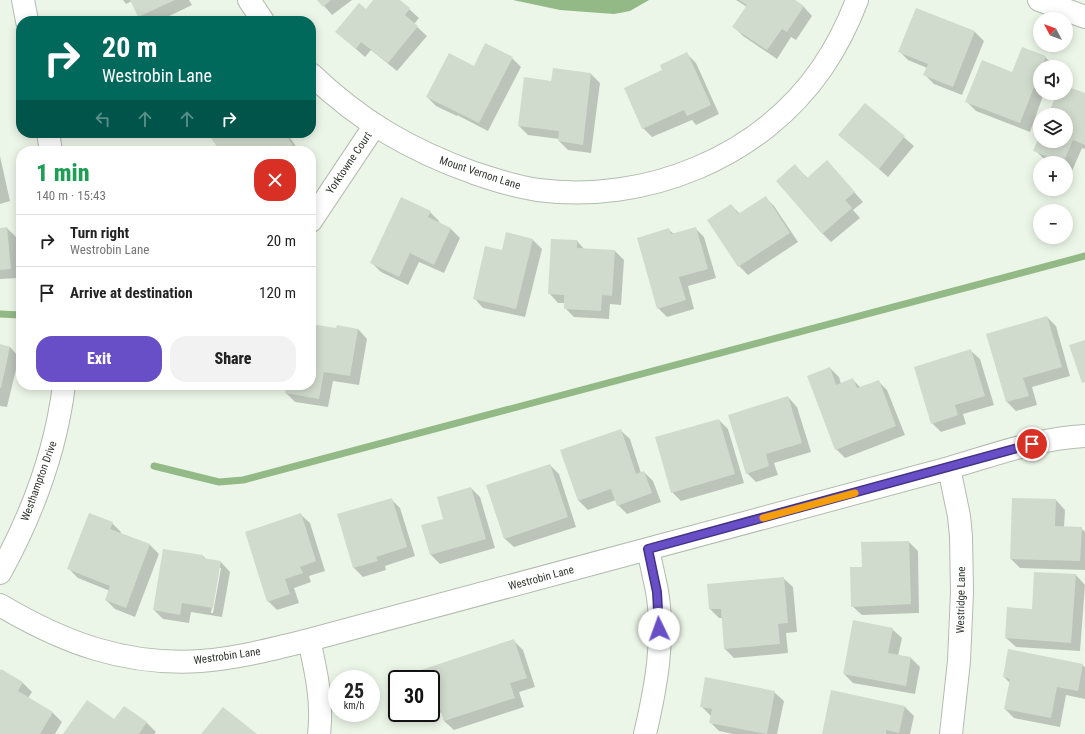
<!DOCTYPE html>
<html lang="en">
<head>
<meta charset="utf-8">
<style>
  :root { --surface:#fff; --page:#f2f2f2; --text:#222; --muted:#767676; --line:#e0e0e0; --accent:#684fc8 }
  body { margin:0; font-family:"Roboto Condensed",sans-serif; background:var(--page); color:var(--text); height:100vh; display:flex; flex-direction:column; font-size:15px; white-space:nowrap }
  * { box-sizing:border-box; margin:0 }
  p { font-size:13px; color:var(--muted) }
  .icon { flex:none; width:22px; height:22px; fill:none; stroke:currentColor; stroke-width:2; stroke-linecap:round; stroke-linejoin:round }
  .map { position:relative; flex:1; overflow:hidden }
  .drawer { position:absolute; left:16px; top:146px; width:300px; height:244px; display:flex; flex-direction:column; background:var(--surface); border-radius:16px; box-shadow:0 2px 10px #0003 }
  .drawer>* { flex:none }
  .hud { position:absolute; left:16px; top:16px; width:300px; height:122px; border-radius:16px; box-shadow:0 2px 10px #0003; background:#00695c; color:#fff; overflow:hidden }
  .needle { width:26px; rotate:311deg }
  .controls { position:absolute; left:1033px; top:12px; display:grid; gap:8px }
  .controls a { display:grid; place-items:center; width:40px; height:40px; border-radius:50%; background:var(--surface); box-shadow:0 2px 10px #0003; font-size:20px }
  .speed { position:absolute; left:328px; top:670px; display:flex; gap:8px; font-size:20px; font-weight:700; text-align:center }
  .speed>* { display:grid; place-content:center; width:52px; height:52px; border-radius:50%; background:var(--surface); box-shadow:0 2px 10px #0003; line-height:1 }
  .speed small { font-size:10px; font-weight:400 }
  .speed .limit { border:2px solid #111; border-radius:6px; background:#fff; color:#111 }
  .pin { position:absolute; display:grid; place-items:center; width:34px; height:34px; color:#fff; margin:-17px; border:2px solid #fff; border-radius:50%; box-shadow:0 1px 4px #0007 }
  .me { position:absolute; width:44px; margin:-22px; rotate:357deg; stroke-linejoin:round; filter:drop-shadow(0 0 3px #0008) }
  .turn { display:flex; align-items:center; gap:14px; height:84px; padding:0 20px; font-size:18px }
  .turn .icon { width:52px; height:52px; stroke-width:2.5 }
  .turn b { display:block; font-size:28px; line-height:34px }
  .lanes { display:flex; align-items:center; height:38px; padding:0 20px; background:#0003; justify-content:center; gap:20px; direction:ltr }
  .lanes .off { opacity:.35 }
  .round { display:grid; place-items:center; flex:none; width:42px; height:42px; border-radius:16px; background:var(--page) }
  .summary { display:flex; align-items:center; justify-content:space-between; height:68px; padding:0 20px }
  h1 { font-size:24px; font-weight:800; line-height:30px; color:#1e9e55 }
  .action { display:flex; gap:8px; margin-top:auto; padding:8px 20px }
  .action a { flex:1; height:46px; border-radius:16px; background:var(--accent); color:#fff; font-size:16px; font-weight:800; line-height:46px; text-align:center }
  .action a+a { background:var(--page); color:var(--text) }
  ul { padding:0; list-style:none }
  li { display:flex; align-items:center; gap:12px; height:52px; padding:0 20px; border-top:1px solid var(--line) }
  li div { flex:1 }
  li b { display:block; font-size:15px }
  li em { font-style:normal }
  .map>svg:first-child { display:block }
</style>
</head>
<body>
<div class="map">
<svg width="1085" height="734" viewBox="0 0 1085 734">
  <rect width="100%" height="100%" fill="#ecf6e8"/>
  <path fill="#93b986" d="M513 0H649L630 11 614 14 560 10Z"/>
  <path fill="#0003" fill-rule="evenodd" d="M123 0H189L192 5 159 21H143L139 17 132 1 126 4Z
    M319 0H352L332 15Z
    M375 0H399L419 18 414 24 427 36 397 71 371 50 365 57 337 32 366 10Z
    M736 0H794L803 6 812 16 796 40 791 37 777 59 743 36 734 27 747 7Z
    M917 9 975 32 984 41 962 95 934 84 925 75 927 68 908 60 899 51Z
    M486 44 512 58 521 67 488 131 457 115V116L436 106 427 97 474 67Z
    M687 54 696 63 719 114 696 125 692 120 652 137 643 128 663 71Z
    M1045 57 1055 66 1040 67V93H1044L1030 132 976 111 967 102 1013 73Z
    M591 74 600 83 591 153 568 150 559 141V139L528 135 519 126 552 82Z
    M1066 87 1085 94V149L1082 148 1072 171 1066 168V163H1052L1044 159 1035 150 1040 137V141H1066V115H1049L1058 93H1066Z
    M865 104 914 146 888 177 840 135Z
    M214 133H287L299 151H221Z
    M0 156 10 201 0 204Z
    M827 161 863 202 853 210 860 218 831 242 822 233 795 166 808 178Z
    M765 197 774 206 798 242 748 275 739 266 708 220 731 205 740 214Z
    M430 212 439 221V223L451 229 460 238 444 273 419 262 408 285 381 272 372 263Z
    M7 228 16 237 19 278 0 279V229Z
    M695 228 704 237 716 278 688 286 694 309 667 317 658 308 669 230 674 234Z
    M533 240 542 249 525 317 483 308 474 298 503 251Z
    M577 241 585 250 615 251 624 260 621 305 610 304 609 319 574 317 565 308V303H558L549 293Z
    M1047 317 1056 326 1070 376 1032 387 1037 405 1016 411 1007 402 987 334Z
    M311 325 337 329H358L367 339 359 385 333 381 328 407 295 402 286 393 288 385H311Z
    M0 345 10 347 19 357 7 407 0 406Z
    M970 350 980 359 994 405 963 414 966 424 941 432 932 423Z
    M830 368 839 377 841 384 853 380 861 388 878 381 887 390 905 435 845 458 836 449Z
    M788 397 797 407 811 452 774 463 778 475 756 482 747 473Z
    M719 420 728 429 744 483 681 501 672 492Z
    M620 430 630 439 641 473 644 472 653 481 661 502 627 514 618 505 616 500 588 510 579 501 561 451Z
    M550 465 559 474 576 527 514 547 504 538Z
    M471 488 480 497 495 548 440 564 431 555 423 526 444 520Z
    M391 499 400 508 415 556 385 566 386 570 363 577 354 568Z
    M1056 500 1065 510 1064 528H1081L1085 532V570L1020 568 1011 559Z
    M300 514 310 523 325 571 309 576 311 582 294 588 299 603 277 610 268 601Z
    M112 523 121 532 120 534 150 545 159 554 135 617 115 609 106 600 110 591 78 578 69 569Z
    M909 542 918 551 919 613 862 615 852 606Z
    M203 556 207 560 221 562 230 572 222 617 191 612 189 623 163 619 154 610ZM219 568H221L213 613H211Z
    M1076 575 1085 585 1080 651 1016 647 1006 638 1033 610Z
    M783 578 793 587 797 632 786 633 788 653 734 658 725 649 723 618H719L710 609Z
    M892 629 902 638 898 656 911 658 920 667 915 694 853 683 844 674Z
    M514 641 523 650 535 687 519 692 524 707 454 730 444 721 442 712 424 718 419 713H431V679H405Z
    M1082 665 1085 667V699L1066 695 1060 727 1014 718 1005 709 1010 683 1004 677Z
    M1 670 23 683 32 692 28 698 53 713 62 722 55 734H0V673Z
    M774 692 784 701 777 734H733L719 731 710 722 711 716 701 706Z
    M832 692 905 707 914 716 910 734H823Z
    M124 707 147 723 156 732 154 734H64L114 721Z"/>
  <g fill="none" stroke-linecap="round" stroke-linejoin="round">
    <path stroke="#93b986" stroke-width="7" d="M0 314 21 315
      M154 466 219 482 243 480 1085 256"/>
  </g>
  <path fill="#d1dbcd" d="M130 0H175L138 17Z
    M317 0H331L323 7Z
    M373 0H400L410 8 405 15 418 26 388 63 361 42 356 49 335 32 359 3 366 9Z
    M739 0H795L804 6 787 32 782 29 767 50 732 27 747 5Z
    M916 8 975 31 953 87 923 75 928 64 898 52Z
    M485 43 513 57 479 123 426 97 449 53 474 66Z
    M1022 47 1046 56 1042 67H1040V72L1020 123 965 102 982 60 1012 72Z
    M687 52 711 105 687 116 684 110 642 129 624 88 662 70 660 65Z
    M553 68 591 73 583 145 558 141 559 131 518 126 524 77 551 81Z
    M1066 86 1085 93V145L1073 140 1063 163 1033 151 1040 135V141H1066V115H1048L1057 93H1066Z
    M865 103 905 136 879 169 838 135Z
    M212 133H285L295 149 292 151H220L209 135Z
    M827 160 855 192 845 200 852 208 822 234 776 181 795 164 807 178Z
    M766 196 790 233 738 267 707 220 731 204 738 214Z
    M401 197 431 211 428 217 451 228 434 265 410 253 399 277 370 263Z
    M7 227 11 269 0 270V228Z
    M696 227 708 269 679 277 686 300 657 309 637 238 669 228 671 234Z
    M506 232 533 239 516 309 473 299 485 246 502 250Z
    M551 239 577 240V248L615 250 612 296 602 295 601 311 564 309V295L548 294Z
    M1047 316 1062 367 1023 378 1029 396 1006 402 986 334Z
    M311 324 336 328 337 325 358 329 350 376 324 372 319 399 285 393 287 385H311Z
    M1085 340V382L1082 383 1069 345Z
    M0 344 10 347 1 388H0Z
    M971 349 985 396 955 405 958 415 931 424 914 367Z
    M830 367 836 385 853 378 857 388 879 380 896 426 835 450 807 376Z
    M788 396 802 443 766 454 769 466 746 474 728 415Z
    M719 419 735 474 671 493 655 437Z
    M621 429 636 474 644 471 652 493 617 506 611 489 578 501 560 450Z
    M550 464 568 517 504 539 486 485Z
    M471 487 486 539 430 555 421 525 443 519 437 497Z
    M392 498 407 547 376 557 378 561 353 568 337 514Z
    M1012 498 1056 499 1055 526 1082 527 1080 561 1010 559Z
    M89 513 113 522 110 529 150 544 126 608 105 600 110 586 67 569Z
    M301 513 316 561 300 567 303 573 285 579 290 594 267 602 245 532Z
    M909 541 911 604 851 607 850 567H862L861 542Z
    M163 549 203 555V558L221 561 213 608 182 603 180 615 153 610Z
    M1034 572 1076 574 1071 643 1005 638 1007 607 1032 609Z
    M784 577 788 623 778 624 780 644 724 649 721 609H709L707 584Z
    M853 620 893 628 888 653 911 657 906 686 843 674Z
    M514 639 527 678 510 683 515 698 444 721 437 701 431 703V679H404L403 676Z
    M1008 649 1083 664 1078 691 1057 687 1051 718 1004 709 1010 679 1003 677Z
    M1 669 23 682 18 691 53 712 40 734H0V671Z
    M705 677 775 691 767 734 709 723 712 709 700 707Z
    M831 690 905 706 899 733 886 730V734H822Z
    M87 700 114 719 124 706 147 722 139 734H63Z
    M223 707 257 734H201Z"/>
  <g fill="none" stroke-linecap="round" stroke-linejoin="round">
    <g stroke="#b2bcaf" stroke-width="24">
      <path id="minor" d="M23 0 27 21
        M249 0 263 21
        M1039 0 1085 17
        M311 74C360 121 410 150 474 173 495 180 516 187 538 190 645 204 760 158 822 68 837 46 848 24 857 0
        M48 133 51 151
        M311 221 375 125
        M949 468 959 516 961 536 962 592 959 661 951 734
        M0 573C32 515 56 450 64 385
        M0 605C64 643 126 666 201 661 238 658 273 649 309 640L949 468C994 455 1039 438 1085 436
        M309 640C316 671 323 702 319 734
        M645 734C656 687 665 639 657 591 654 577 651 563 648 549"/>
    </g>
    <use href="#minor" stroke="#fff" stroke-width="22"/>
  </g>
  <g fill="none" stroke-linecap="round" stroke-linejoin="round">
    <g stroke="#443382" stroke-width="10">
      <path id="route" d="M659 629 657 592 648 549 1032 444"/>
    </g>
    <use href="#route" stroke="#684fc8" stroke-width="7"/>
    <path stroke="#f59e0b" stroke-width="7" d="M763 518 855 493"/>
  </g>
  <g text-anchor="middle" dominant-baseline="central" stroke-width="3" stroke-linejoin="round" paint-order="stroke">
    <g font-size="11" fill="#30342e" stroke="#fff">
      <text transform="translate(349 163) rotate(-56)">Yorktowne Court</text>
      <text transform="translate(480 173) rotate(18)">Mount Vernon Lane</text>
      <text transform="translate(39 481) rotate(-70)">Westhampton Drive</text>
      <text transform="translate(541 578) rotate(-15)">Westrobin Lane</text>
      <text transform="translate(961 600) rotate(-89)">Westridge Lane</text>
      <text transform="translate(227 656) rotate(-8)">Westrobin Lane</text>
    </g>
  </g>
</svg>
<div class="controls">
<a><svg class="needle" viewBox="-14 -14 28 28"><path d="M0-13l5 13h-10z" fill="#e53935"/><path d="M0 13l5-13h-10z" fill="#767676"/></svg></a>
<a><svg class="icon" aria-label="sound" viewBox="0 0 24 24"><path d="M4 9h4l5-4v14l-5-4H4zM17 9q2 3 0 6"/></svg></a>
<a><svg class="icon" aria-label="layers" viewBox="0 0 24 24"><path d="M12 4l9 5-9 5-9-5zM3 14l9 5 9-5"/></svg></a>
<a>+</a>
<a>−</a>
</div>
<div class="speed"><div>25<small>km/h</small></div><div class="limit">30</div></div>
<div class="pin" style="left:1032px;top:444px;background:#d93025"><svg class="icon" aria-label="arrive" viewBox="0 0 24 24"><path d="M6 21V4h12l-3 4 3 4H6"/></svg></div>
<svg class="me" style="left:659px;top:629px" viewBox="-20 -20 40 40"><circle r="19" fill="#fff"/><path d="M0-13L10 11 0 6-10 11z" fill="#684fc8"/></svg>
<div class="hud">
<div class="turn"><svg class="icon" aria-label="right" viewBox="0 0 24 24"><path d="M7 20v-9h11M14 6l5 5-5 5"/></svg><div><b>20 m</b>Westrobin Lane</div></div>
<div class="lanes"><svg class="icon off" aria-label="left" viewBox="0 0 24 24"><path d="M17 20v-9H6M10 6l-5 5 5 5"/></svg><svg class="icon off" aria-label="ahead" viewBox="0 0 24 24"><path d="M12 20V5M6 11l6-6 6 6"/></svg><svg class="icon off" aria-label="ahead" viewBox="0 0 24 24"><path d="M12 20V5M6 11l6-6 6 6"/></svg><svg class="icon" aria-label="right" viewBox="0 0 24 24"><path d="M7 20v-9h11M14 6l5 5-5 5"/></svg></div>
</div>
<section class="drawer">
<div class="summary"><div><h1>1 min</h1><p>140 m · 15:43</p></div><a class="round" style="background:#d93025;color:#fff"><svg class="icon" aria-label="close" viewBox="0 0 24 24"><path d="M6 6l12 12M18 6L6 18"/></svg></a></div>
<ul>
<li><svg class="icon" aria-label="right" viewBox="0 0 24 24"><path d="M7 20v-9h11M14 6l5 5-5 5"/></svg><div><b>Turn right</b><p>Westrobin Lane</p></div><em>20 m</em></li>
<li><svg class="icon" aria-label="arrive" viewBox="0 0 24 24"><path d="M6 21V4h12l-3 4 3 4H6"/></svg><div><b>Arrive at destination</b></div><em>120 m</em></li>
</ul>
<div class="action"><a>Exit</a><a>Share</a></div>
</section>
</div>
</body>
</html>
